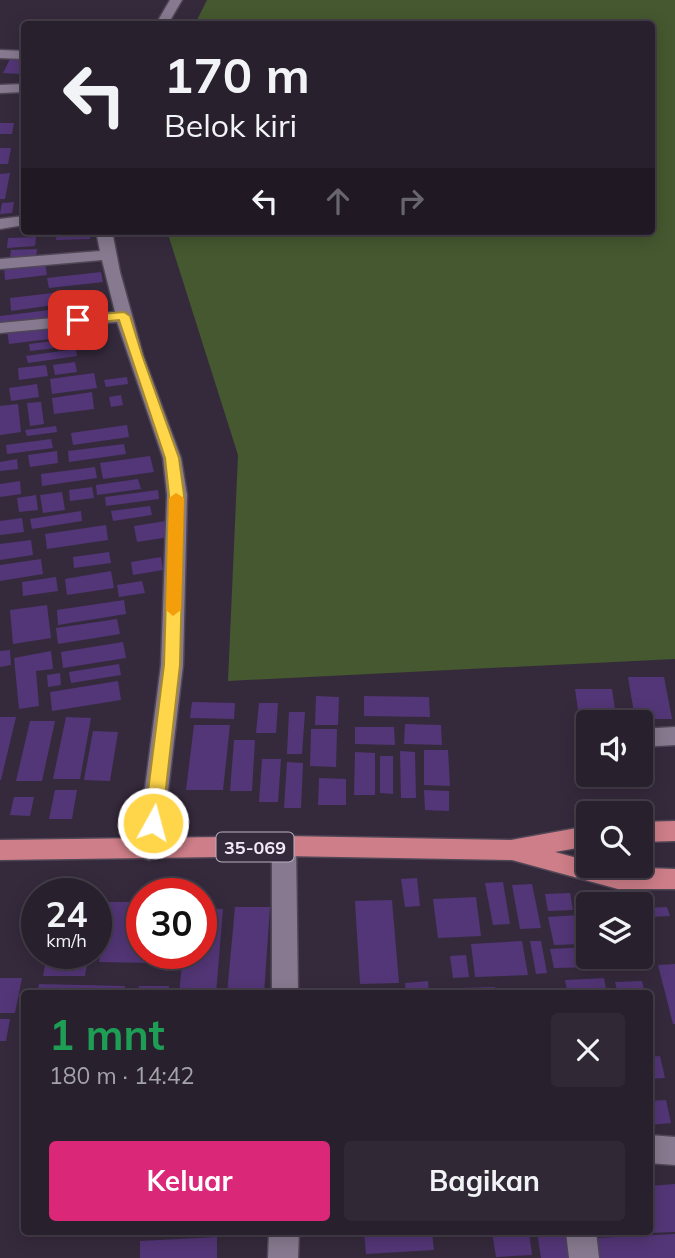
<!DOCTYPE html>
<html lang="id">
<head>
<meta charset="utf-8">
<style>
  :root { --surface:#28202d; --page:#302835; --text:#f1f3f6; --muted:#a5a3aa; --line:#443e49; --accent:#db2777 }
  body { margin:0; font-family:Mulish,sans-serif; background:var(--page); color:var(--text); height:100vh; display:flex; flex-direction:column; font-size:26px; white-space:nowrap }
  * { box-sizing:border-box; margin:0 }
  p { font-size:23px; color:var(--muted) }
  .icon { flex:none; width:38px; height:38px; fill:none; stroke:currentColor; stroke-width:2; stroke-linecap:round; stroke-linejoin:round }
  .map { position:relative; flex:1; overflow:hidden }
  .side { position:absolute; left:21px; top:990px; width:632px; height:245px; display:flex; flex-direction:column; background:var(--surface); border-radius:7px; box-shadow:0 4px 18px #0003,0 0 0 2px var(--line) }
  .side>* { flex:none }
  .guide { position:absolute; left:21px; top:21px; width:634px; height:214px; border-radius:7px; box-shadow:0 4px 18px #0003,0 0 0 2px var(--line); background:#28202d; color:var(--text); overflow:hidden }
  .tools { position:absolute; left:576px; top:710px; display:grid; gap:14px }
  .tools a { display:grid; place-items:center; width:77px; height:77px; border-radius:7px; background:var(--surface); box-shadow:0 4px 18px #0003,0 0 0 2px var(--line); font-size:35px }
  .speed { position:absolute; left:21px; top:878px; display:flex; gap:14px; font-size:35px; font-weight:700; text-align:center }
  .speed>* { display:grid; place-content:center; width:91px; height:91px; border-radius:50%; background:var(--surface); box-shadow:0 4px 18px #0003,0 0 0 2px var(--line); line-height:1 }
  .speed small { font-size:18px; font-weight:400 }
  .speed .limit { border:10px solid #d22; background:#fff; color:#111 }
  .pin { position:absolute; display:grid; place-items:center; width:60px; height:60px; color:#fff; margin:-30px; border-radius:14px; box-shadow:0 4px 10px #0006 }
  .me { position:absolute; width:77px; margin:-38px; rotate:7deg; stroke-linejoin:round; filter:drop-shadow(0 0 5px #0008) }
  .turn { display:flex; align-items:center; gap:24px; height:147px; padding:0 28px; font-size:32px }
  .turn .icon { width:91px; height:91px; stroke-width:2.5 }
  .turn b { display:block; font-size:49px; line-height:60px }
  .lanes { display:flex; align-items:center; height:66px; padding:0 28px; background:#0003; justify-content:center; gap:35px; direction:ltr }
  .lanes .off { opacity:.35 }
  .round { display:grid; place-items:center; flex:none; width:74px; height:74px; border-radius:7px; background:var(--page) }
  .head { display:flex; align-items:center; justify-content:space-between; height:119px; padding:0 28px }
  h1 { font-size:42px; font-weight:700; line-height:52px; color:#1e9e55 }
  .cta { display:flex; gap:14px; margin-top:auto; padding:14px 28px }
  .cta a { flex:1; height:80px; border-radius:7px; background:var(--accent); color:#fff; font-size:28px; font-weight:700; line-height:80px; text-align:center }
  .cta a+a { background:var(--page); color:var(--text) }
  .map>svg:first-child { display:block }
</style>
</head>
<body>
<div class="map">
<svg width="675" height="1258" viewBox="0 0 675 1258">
  <rect width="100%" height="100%" fill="#352a3c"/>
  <path fill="#45582f" d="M207 0H675V659L228 681 238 455 167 231H651V24H195Z"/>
  <path fill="#533677" d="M10 59H24L21 74 3 73Z
    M0 123H14L12 134H0Z
    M0 148H11L8 164H0Z
    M10 173 5 199H0V174Z
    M14 202 12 213 0 214 2 203Z
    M57 231H91L90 239 56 240Z
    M36 237 35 246 7 248 8 238Z
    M37 249 36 259H10L11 250Z
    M45 263 47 275 5 280 4 267Z
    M101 272 103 282 49 288 47 278Z
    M53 293 54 305 11 311 10 298Z
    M100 307 102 315 82 317 81 309Z
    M58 309 60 320 0 327V316Z
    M63 323 66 337 9 344 7 330Z
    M62 340 64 347 30 351 29 344Z
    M76 349 77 356 28 363 26 356Z
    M75 362 77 372 55 375 53 365Z
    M46 365 48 376 19 380 18 368Z
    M94 373 97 388 52 394 50 379Z
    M127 377 128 384 106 387 104 380Z
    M37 384 39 397 11 401 9 388Z
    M92 392 94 409 54 414 52 398Z
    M121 395 123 405 111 407 109 397Z
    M41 402 44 424 30 426 27 403Z
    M18 404 21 432 0 435V406Z
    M127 425 129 437 73 445 71 433Z
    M56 426 57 432 27 436 25 430Z
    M51 439 53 448 7 454 6 445Z
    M124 444 126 454 69 462 68 451Z
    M57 451 58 463 30 467 28 455Z
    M150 456 154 472 103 479 100 463Z
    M17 459 18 469 0 471V462Z
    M95 467 97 478 42 486 41 474Z
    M138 479 141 489 97 495 96 485Z
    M20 481 21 494 0 497V484Z
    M92 487 94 498 70 501 69 490Z
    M158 490 159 499 106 506 105 497Z
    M62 492 65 510 43 513 40 495Z
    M36 495 38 510 19 512 17 498Z
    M150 506 152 515 113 521 111 511Z
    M81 511 82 521 32 529 30 519Z
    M22 518 24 532 0 535V521Z
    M166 521 169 537 137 542 134 526Z
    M106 525 108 540 47 549 45 534Z
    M31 540 33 555 0 560V544Z
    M109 552 111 563 74 568 73 557Z
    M161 557 163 570 133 575 131 562Z
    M41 559 43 574 0 581V565Z
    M111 571 114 588 67 595 65 579Z
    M56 577 58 591 23 596 22 582Z
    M142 581 145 593 119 597 117 585Z
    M124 600 126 614 58 625 57 610Z
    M47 605 51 638 13 644 10 610Z
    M117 619 120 634 58 644 56 628Z
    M123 642 126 658 63 668 61 652Z
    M10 650 11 665 0 667V651Z
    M51 651 53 669 36 671 39 706 19 709 14 658Z
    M119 664 121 675 71 683 69 672Z
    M60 673 61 685 48 687 47 675Z
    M628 677H664L672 719H635Z
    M118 681 121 700 52 711 50 692Z
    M575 689H612L617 723 580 724Z
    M316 696 339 697 338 725H315Z
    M364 696 429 697 430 717 364 716Z
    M192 702 235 703 234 719 190 718Z
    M259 703H278L276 733H256Z
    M289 712H305L302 754H287Z
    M0 717H16L1 780H0Z
    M66 717 91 718 80 779H53Z
    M30 721H55L42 781H16Z
    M405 724 441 725 442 745 404 744Z
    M194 725H230L223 790H186Z
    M355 727H394L395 745 355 744Z
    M311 729H337L336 767 310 766Z
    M93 731 118 732 110 781 84 780Z
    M234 740H255L252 791H230Z
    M424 750H448L450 786 424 785Z
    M400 751 415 752 416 798H401Z
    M355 752 375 753V795H354Z
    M380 756H393V794L380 793Z
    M262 759H281L278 802H259Z
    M287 762 303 763 301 808H284Z
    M319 778 346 779V805H318Z
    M55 790H77L72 819H49Z
    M424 790 449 791V811L425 810Z
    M14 797H34L30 816 10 815Z
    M417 878 420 906 405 907 401 879Z
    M503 882 510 924 493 925 485 883Z
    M532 884 541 928 520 929 512 885Z
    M570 893 573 910 548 911 545 894Z
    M476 897 481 936 438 938 433 899Z
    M392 900 399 983 360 984 355 901Z
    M108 902H142V954H155L154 963 99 962Z
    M235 907H270L264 994H227Z
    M667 907 670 916 649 917 646 908Z
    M201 908 223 909 216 994H179L183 954H201Z
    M578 915 583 944 554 945 548 917Z
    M522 941 528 975 475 977 471 944Z
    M530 941H541L547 973 536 974Z
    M588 947V957H593L595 967 554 968 550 949Z
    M47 954H89L85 976H43Z
    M466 955 469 977 453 978 450 956Z
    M675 964V1024H673L658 965Z
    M0 978H22L15 1013H0Z
    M604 978 607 994H568L565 980Z
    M428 981 429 994H406L405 983Z
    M642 981 645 994H618L615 982Z
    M39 984 125 986 124 994H37Z
    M139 986H169L168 994H138Z
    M495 987 496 994H463L462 988Z
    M0 1019H10L6 1041H0Z
    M660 1056 665 1078 649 1079V1057Z
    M666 1100 671 1123 649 1125V1101Z
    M675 1184V1232L649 1233V1186Z
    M364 1232H432L434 1250 366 1254Z
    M492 1232H529L532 1255 496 1257Z
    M537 1232H576L581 1258H541Z
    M675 1234V1258H600L596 1238Z
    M217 1237V1258H140V1241Z"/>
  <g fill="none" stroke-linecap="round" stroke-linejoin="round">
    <g stroke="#4f4656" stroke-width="3">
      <path id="minor" d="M170 0H182L168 24H156Z
        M0 50 24 51V59L0 58Z
        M24 84V92L0 93V85Z
        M24 216V225L0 229V219Z
        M96 231H112L120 272 143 355 181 458 187 495 183 665 161 850 158 857 149 860 140 857 137 850 161 665 167 495 163 458 117 322 0 333V323L115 312 102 260 0 269V259L100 251Z
        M675 727V745L640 747V729Z
        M284 836 293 839 296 846 298 994H272V846L275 839Z
        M649 1135 675 1137V1165L649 1163Z
        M269 1232H299L298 1258H268Z
        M566 1232H596L599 1258H569Z"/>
    </g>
    <g stroke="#4f4656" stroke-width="3">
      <path id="major" d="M675 821V841L640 842V822Z
        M588 826V846L555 852 588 861V866L675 869V889H618L512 860 284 856 0 860V840L284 836 511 840Z"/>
    </g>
    <use href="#minor" fill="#877a90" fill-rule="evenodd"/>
    <use href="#major" fill="#ce7e88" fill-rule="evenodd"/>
  </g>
  <path fill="#ffd54a" stroke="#a68a30" stroke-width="2" d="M124 312 130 316 142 355 179 458 184 495 180 665 162 823 159 829 153 831 146 829 144 823 164 665 169 495 165 458 119 320 78 324 72 320 78 316Z"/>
  <path fill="#f59e0b" d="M176 493 184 498 181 610 173 616 166 610 169 498Z"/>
  <g text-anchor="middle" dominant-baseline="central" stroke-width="5" stroke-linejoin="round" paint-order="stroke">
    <rect fill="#352a3c" stroke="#b9b0be" stroke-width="2" x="216.5" y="832.5" width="77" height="29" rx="5"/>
    <g font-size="18" font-weight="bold" fill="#f1eaf6">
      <text x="255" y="847">35-069</text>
    </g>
  </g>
</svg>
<div class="tools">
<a><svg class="icon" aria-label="sound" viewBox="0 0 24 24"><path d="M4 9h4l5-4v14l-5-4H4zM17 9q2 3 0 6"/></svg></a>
<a><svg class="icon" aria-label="search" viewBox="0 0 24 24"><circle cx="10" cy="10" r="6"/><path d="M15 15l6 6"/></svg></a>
<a><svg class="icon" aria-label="layers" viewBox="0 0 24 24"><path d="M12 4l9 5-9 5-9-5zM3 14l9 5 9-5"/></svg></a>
</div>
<div class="speed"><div>24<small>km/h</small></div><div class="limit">30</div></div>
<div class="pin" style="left:78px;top:320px;background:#d93025"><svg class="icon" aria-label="arrive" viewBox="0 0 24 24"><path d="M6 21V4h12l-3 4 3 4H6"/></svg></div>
<svg class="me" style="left:153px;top:823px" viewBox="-20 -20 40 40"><circle r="17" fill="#ffd54a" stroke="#fff" stroke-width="3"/><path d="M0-11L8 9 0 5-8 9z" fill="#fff"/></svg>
<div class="guide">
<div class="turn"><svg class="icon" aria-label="left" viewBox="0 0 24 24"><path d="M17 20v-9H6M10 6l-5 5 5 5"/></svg><div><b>170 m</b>Belok kiri</div></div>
<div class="lanes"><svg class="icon" aria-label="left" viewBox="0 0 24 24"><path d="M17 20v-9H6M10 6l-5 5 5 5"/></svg><svg class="icon off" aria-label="ahead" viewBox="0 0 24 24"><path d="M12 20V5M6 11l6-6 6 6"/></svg><svg class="icon off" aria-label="right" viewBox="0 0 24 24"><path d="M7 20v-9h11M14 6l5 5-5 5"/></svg></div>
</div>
<section class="side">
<div class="head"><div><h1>1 mnt</h1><p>180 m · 14:42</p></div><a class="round"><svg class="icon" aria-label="close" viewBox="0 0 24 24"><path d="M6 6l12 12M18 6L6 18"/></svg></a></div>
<div class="cta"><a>Keluar</a><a>Bagikan</a></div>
</section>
</div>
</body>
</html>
